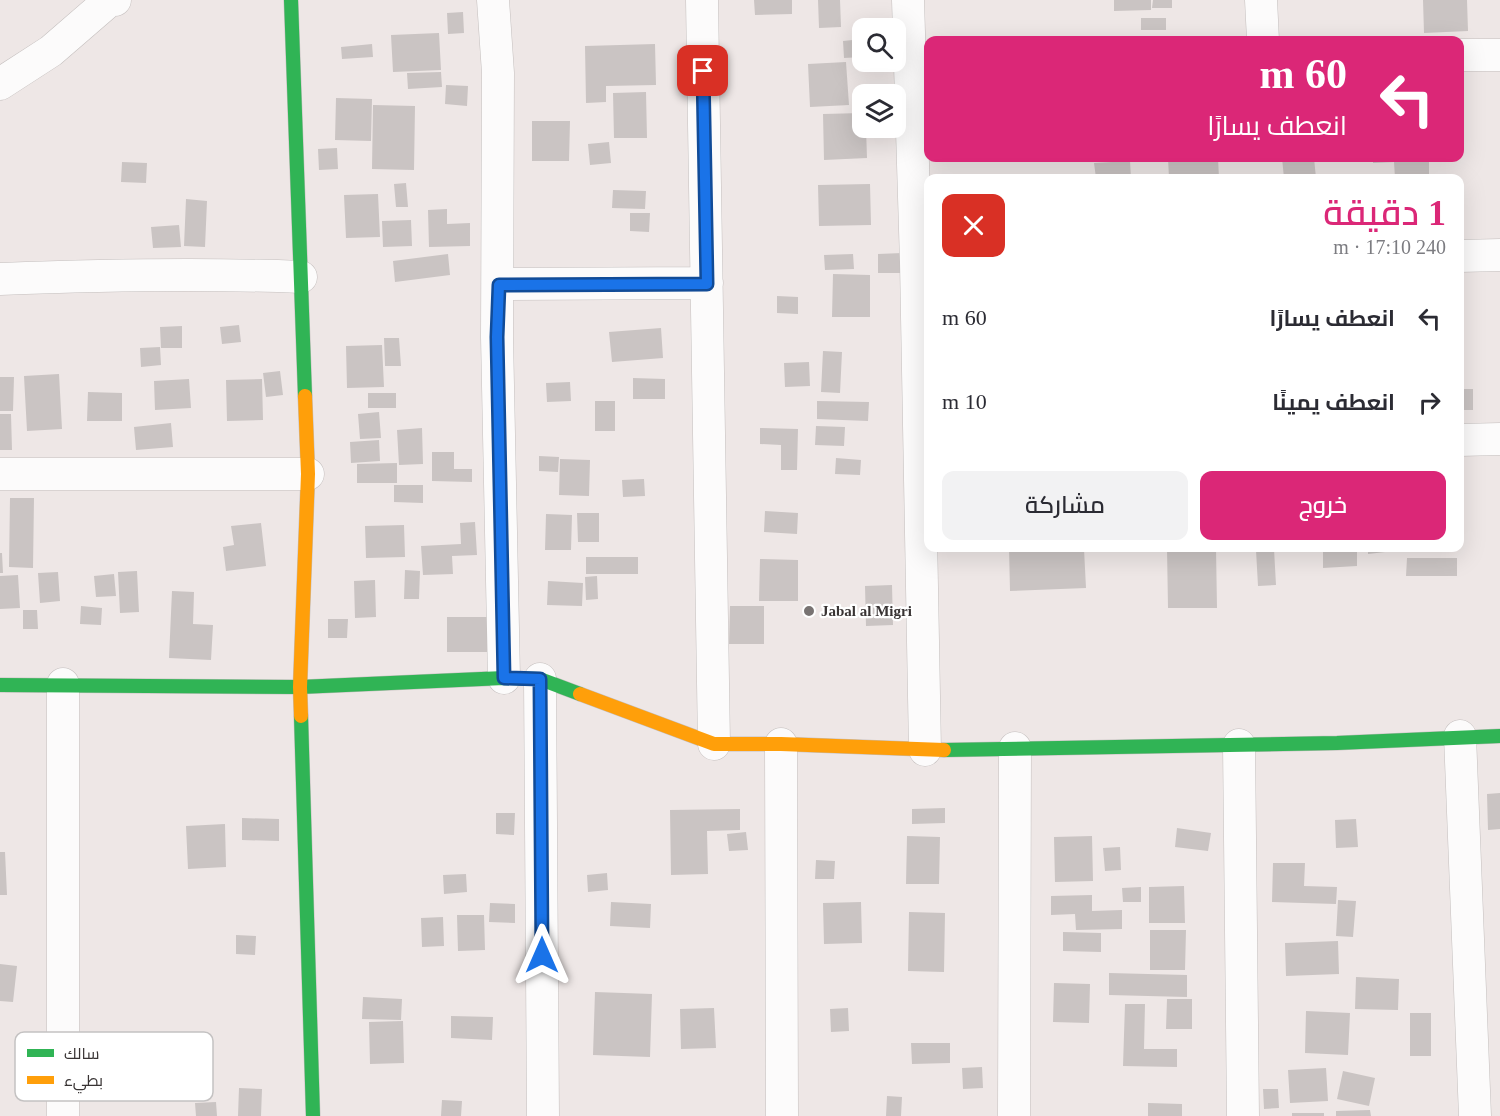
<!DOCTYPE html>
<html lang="ar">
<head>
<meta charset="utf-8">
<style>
  :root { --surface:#fff; --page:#f2f2f3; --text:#2b2b33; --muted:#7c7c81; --accent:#db2777 }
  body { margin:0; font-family:"Times New Roman",Cairo,serif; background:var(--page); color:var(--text); direction:rtl; height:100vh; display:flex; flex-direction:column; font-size:22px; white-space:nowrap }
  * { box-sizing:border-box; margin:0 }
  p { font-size:20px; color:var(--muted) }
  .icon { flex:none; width:33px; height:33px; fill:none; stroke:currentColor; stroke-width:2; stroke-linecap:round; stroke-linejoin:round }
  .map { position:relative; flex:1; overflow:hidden; direction:ltr }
  .panel { position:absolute; left:924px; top:174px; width:540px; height:378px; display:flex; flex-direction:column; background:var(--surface); border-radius:12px; box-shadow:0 6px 24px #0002; direction:rtl }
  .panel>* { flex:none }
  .guide { position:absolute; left:924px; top:36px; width:540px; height:126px; border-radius:12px; box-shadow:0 6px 24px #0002; direction:rtl; background:#db2777; color:#fff; overflow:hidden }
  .tools { position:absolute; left:852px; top:18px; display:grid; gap:12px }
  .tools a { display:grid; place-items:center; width:54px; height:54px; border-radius:12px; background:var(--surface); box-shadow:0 6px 24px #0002; font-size:30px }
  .pin { position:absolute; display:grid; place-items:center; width:51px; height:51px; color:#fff; margin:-26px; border-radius:12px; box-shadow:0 3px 9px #0006 }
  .me { position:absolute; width:66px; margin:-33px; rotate:0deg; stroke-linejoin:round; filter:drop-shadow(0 0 4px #0008) }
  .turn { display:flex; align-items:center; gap:21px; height:126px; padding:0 18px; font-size:27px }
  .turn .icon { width:78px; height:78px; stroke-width:2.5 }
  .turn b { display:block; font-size:42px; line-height:51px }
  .round { display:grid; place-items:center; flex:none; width:63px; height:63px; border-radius:12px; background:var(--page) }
  .head { display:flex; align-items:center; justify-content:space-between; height:102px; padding:0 18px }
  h1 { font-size:36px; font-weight:600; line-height:45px; color:var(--accent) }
  .cta { display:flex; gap:12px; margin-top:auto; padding:12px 18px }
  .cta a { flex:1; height:69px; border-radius:12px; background:var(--accent); color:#fff; font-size:24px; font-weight:600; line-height:69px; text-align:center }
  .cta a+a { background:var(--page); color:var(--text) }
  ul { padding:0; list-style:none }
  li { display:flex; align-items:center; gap:18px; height:84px; padding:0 18px }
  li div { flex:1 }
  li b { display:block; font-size:22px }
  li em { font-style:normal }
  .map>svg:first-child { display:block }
</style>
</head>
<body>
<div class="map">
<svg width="1500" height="1116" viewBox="0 0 1500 1116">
  <rect width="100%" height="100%" fill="#eee7e6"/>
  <path fill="#cac4c3" d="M754 0H792V14L755 15Z
    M818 0H840L841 27 819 28Z
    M1114 0H1151V10L1114 11Z
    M1153 0H1172V8H1152Z
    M1423 0H1467L1468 31 1424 33Z
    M463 12 464 33 448 34 447 13Z
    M1141 18H1166V30H1141Z
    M439 33 441 70 393 72 391 35Z
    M862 39V57L844 58 843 41Z
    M372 44 373 57 342 59 341 47Z
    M655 44 656 85 606 86V102L586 103 585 46Z
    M846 62 849 105 810 107 808 64Z
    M441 72 442 87 408 89 407 73Z
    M446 85 468 86 467 106 445 104Z
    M646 92 647 138H614L613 93Z
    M336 98 372 99 371 141 335 140Z
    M373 105 415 106 414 170 372 169Z
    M862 113V128H866L867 158 824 160 823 114Z
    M532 121H570L569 161H532Z
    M609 142 611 163 590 165 588 144Z
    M337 148 338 169 319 170 318 149Z
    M1168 158H1218L1219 178H1169Z
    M1282 158H1314L1316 178H1284Z
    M1373 158H1429V178H1395L1394 162 1373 163Z
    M1130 161 1131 178H1096L1094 163Z
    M122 162 147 163 146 183 121 182Z
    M1032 175H1074V178H1032Z
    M406 183 408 207H396L394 184Z
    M870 184 871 225 819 226 818 185Z
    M613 190 646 191 645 209 612 208Z
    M378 194 380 237 346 238 344 195Z
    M186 199 207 201 205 247 184 246Z
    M447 209V224L470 223V246L429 247 428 210Z
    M630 213H650L649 232 630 231Z
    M411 220 412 246 383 247 382 221Z
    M179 225 181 247 153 248 151 227Z
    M902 253V273H878V254Z
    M448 254 450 275 395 282 393 261Z
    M853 254 854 269 825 270 824 255Z
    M833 274 870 275V317H832Z
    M777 296 798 297V314L777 313Z
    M239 325 241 342 222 344 220 327Z
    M182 326V348H161L160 327Z
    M661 328 663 358 612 362 609 332Z
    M384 338H399L401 366H385Z
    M382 345 384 387 347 388 346 346Z
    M160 347 161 365 141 367 140 348Z
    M823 351 842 352 840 393 821 392Z
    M809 362 810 386 785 387 784 363Z
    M280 371 283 395 266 397 263 373Z
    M59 374 62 429 27 431 24 376Z
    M0 377H14L13 411H0Z
    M633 378 665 379V399H633Z
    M189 379 191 408 155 410 154 381Z
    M262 379 263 420 227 421 226 380Z
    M570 382 571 401 547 402 546 383Z
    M1460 389H1473V410H1460Z
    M88 392 122 393V421H87Z
    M368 393H396V408H368Z
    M595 401H615V431H595Z
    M817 401 869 402 868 421 817 419Z
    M379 412 381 438 360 439 358 414Z
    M0 414H11L12 450H0Z
    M171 423 173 447 136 450 134 427Z
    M816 426 845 427 844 446 815 445Z
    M422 428 423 464 399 465 397 430Z
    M760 428 798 429 797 470H781V445L760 444Z
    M379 440 380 461 351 463 350 442Z
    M432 452H454V469H472V482L432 481Z
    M539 456 559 457 558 472 539 471Z
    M836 458 861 460 860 475 835 474Z
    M560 459 590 460 589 496 559 495Z
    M397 463V483H357V464Z
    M644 479 645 496 623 497 622 480Z
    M394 485H423V503L394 502Z
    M10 498H34L33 568 9 567Z
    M765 511 798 513 797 534 764 532Z
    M577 513H599V542H578Z
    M546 514 572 515 571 550H545Z
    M475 522 477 555 452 556 453 574 423 575 421 546 461 544 460 523Z
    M261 523 266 566 226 571 223 547 234 545 231 526Z
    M404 525 405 557 366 558 365 526Z
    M1009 548H1028L1029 551 1084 549 1086 588 1010 591Z
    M1167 548H1216L1217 608H1168Z
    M1323 548H1357V566L1323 568Z
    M1368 548H1385V552L1368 554Z
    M1274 549 1276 585 1258 586 1256 550Z
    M0 553H2L3 573H0Z
    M586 557H638V574H586Z
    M1407 558H1457V576H1406Z
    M760 559 798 560V601H759Z
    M405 570 420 571 419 599H404Z
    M137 571 139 612 120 613 118 572Z
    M58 572 60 601 40 603 38 573Z
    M114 574 116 596 96 597 94 576Z
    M18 575 20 608 0 609V576Z
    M597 576 598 599 586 600 585 577Z
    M375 580 376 617 355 618 354 581Z
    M548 581 583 583 582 606 547 605Z
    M892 585 893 625 866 626 865 586Z
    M172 591 194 592 193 624 213 625 211 660 169 658Z
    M81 606 102 608 101 625 80 624Z
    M730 606H764V644H729Z
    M23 610H37L38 629H23Z
    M447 617H487V652H447Z
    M328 619H348L347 638H328Z
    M1500 793V829L1488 830 1487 794Z
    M945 808V823L912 824V809Z
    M740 809V830L707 831 708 874 671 875 670 810Z
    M496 813H515L514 835 496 834Z
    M242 818 279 819V841L242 840Z
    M1356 819 1358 847 1336 848 1335 820Z
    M225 824 226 867 188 869 186 826Z
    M1177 828 1211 833 1208 851 1175 847Z
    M746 832 748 850 729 851 727 834Z
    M907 836 940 837 939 884H906Z
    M1092 836 1093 881 1055 882 1054 837Z
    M1120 847 1121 870 1105 871 1103 848Z
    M0 852H5L7 895H0Z
    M816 860 835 861 834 879H815Z
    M1273 863H1305L1304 886 1337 887 1336 904 1272 902Z
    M607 873 608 890 588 892 587 875Z
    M466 874 467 892 444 894 443 875Z
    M1184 886 1185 923H1149V887Z
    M1141 887V902H1123L1122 888Z
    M1092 895V911L1122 910V929L1076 930 1075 914 1051 915V896Z
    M1338 900 1356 901 1353 937 1336 936Z
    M611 902 651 904 650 928 610 926Z
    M861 902 862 943 824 944 823 903Z
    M490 903 515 904V923L489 922Z
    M909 912 945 913 944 972 908 971Z
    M457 915H484L485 950 458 951Z
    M443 917 444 946 422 947 421 918Z
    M1150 930H1186L1185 970H1150Z
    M1063 932 1101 933V952L1063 951Z
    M236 935 256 936 255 955 236 954Z
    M1338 941 1339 974 1286 976 1285 943Z
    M0 964 17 966 13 1002 0 1001Z
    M1109 973 1187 975V997L1109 995Z
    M1356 977 1399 979 1398 1010 1355 1009Z
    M1054 983 1090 984 1089 1023 1053 1022Z
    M595 992 652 994 650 1057 593 1055Z
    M363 997 402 999 401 1020 362 1019Z
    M1167 999H1192V1029H1166Z
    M1125 1004H1145L1144 1049H1177V1067L1123 1066Z
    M714 1008 716 1048 681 1049 680 1009Z
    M848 1008 849 1031 831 1032 830 1009Z
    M1306 1011 1350 1013 1348 1055 1305 1053Z
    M1410 1013H1431V1056H1410Z
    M451 1016 493 1017 492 1040 451 1038Z
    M403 1021 404 1063 370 1064 369 1022Z
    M911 1043H950V1063L912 1064Z
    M982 1067 983 1088 963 1089 962 1068Z
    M1326 1068 1328 1101 1290 1103 1288 1070Z
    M1343 1071 1375 1078 1369 1106 1337 1099Z
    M239 1088 262 1089 261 1116H238Z
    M1263 1089H1278L1279 1108 1264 1109Z
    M887 1096 902 1097 901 1116H886Z
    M442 1100 462 1101 461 1116H441Z
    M216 1102 217 1116H196L195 1103Z
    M1148 1103 1182 1104V1116H1148Z
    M1370 1110 1371 1116H1336V1111Z
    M1292 1113H1324V1116H1292Z"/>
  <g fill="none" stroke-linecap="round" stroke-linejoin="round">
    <g stroke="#c4bfbe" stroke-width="33">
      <path id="street" d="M493 0 498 73 497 337 504 678
        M702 0 714 744
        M908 0 916 262 925 750
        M1261 0 1263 40
        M1460 55H1500
        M0 84 51 51 110 0H115
        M1460 256 1500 255
        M0 279C101 275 200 273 301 277
        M499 284 707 283
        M1460 440 1500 439
        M0 474H308
        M540 679 543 1116
        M1460 736 1475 1116
        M781 744 782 1116
        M1239 745 1243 1116
        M63 1116V684
        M1014 1116 1015 748"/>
    </g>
    <g stroke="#c4bfbe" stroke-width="15">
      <path id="fast" d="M291 0 305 396
        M0 685 300 687 504 678 540 679 580 694
        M301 716 313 1116
        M944 750 1337 743 1500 736"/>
    </g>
    <g stroke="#c4bfbe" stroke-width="15">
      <path id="slow" d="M580 694 714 744H781L944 750
        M301 716 300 687 308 474 305 396"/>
    </g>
    <use href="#street" stroke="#fcfbfb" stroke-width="32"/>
    <use href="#fast" stroke="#30b455" stroke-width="14"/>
    <use href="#slow" stroke="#ff9f0a" stroke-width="14"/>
  </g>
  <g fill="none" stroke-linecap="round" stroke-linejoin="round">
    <g stroke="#114b97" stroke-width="15">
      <path id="route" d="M542 955 540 679 504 678 497 337 499 285 707 284 703 71"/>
    </g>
    <use href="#route" stroke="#1a73e8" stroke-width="10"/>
  </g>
  <circle fill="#787372" stroke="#fff" stroke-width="2" cx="809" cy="611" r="6"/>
  <g text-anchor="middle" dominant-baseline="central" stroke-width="4.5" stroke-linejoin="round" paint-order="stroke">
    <g font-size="15" font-weight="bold" fill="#393434" stroke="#fff" text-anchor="start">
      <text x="821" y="611">Jabal al Migri</text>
    </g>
  </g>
  <rect x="15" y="1032" width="198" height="69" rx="9" fill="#fff" stroke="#c4c2c2" stroke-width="1.5"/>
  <rect x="27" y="1049" width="27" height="8" fill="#30b455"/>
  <rect x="27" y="1076" width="27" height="8" fill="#ff9f0a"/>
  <g font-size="16" fill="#393434">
    <text x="64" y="1059">سالك</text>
    <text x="64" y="1086">بطيء</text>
  </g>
</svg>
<div class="tools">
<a><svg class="icon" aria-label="search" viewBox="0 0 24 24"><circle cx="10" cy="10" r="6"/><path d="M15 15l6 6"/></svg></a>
<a><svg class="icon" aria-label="layers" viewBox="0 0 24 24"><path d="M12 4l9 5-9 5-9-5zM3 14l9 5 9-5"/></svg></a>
</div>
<div class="pin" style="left:703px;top:71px;background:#d93025"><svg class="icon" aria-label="arrive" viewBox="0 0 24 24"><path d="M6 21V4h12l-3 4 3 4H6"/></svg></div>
<svg class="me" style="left:542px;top:955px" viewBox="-20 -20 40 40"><path d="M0-17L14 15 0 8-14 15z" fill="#1a73e8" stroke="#fff" stroke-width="4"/></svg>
<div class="guide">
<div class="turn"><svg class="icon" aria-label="left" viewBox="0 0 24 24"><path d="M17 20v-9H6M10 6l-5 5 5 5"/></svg><div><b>60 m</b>انعطف يسارًا</div></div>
</div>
<section class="panel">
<div class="head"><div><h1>1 دقيقة</h1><p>240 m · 17:10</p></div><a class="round" style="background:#d93025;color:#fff"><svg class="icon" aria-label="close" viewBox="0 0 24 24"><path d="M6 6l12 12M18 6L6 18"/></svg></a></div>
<ul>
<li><svg class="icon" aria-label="left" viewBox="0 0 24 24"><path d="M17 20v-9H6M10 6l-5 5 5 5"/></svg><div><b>انعطف يسارًا</b></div><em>60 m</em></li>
<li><svg class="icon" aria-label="right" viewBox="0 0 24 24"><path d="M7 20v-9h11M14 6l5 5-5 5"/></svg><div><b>انعطف يمينًا</b></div><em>10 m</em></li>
</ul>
<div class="cta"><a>خروج</a><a>مشاركة</a></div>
</section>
</div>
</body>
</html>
